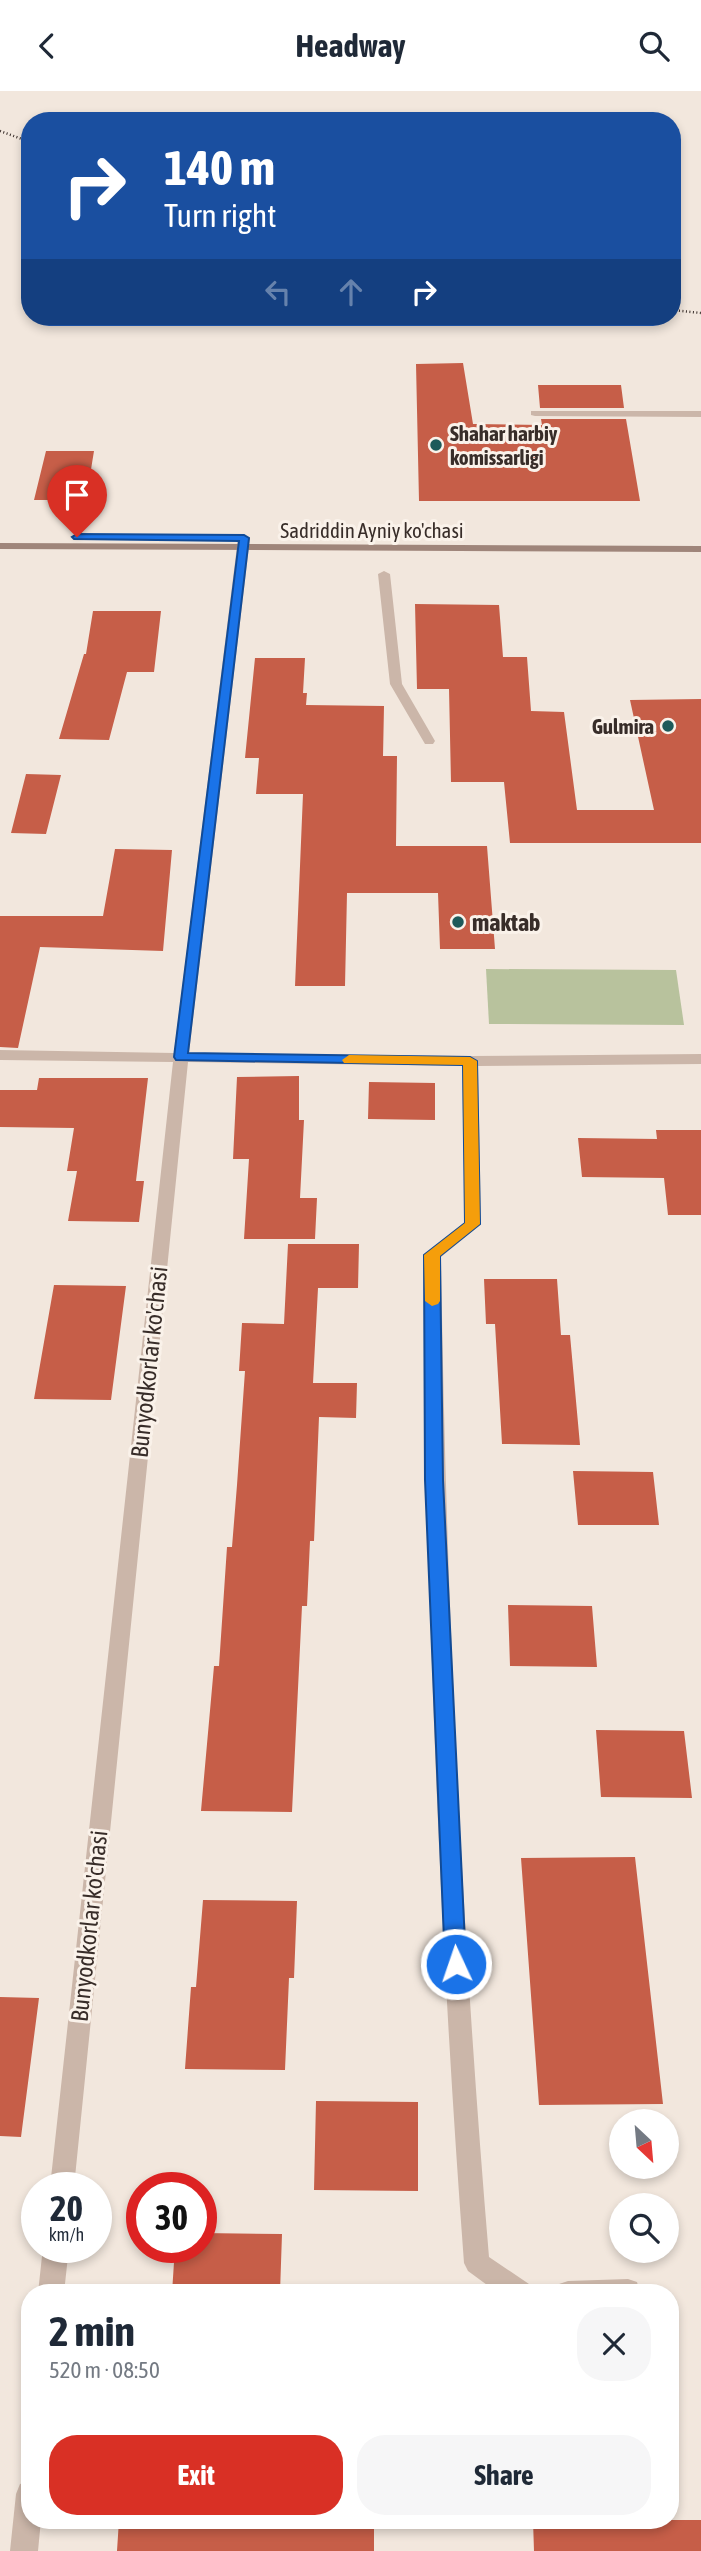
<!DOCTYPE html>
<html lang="en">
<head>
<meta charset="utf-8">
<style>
  :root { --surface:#fff; --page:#f6f6f7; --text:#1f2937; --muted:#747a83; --accent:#d93025 }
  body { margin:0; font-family:"Asap Condensed",sans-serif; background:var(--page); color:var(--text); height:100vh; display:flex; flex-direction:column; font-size:26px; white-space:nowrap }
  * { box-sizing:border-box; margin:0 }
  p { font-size:23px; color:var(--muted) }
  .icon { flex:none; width:38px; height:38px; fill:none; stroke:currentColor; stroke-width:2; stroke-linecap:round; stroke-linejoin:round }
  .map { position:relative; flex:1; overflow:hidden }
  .drawer { position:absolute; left:21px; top:2193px; width:658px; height:245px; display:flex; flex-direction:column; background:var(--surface); border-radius:28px; box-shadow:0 4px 10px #0003 }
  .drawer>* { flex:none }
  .top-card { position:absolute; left:21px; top:21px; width:660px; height:214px; border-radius:28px; box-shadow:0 4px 10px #0003; background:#1a4fa0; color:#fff; overflow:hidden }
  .needle { width:46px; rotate:154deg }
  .fabs { position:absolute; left:609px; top:2018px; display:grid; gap:14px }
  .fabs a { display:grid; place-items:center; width:70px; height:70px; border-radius:50%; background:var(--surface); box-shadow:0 4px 10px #0003; font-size:35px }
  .speed { position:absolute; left:21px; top:2081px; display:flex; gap:14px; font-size:35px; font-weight:700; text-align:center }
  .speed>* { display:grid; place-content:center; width:91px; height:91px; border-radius:50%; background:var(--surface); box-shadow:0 4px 10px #0003; line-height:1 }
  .speed small { font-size:18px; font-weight:400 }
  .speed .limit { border:10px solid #d22; background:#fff; color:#111 }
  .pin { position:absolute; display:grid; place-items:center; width:60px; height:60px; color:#fff; margin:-72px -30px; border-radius:50% 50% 50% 0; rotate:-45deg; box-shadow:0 0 7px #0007 }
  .pin .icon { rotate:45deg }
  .me { position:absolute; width:77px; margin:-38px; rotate:357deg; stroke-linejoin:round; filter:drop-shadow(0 0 5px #0008) }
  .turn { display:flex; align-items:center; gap:24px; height:147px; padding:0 28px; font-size:32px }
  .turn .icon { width:91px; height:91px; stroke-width:2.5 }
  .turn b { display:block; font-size:49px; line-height:60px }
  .lanes { display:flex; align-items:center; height:66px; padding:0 28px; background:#0003; justify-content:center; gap:35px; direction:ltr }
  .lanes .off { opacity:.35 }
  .round { display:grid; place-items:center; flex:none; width:74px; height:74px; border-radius:28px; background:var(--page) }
  .head { display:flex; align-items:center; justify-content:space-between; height:119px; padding:0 28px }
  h1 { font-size:42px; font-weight:700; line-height:52px }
  .action { display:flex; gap:14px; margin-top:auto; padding:14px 28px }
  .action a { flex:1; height:80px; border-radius:28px; background:var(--accent); color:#fff; font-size:28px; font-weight:700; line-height:80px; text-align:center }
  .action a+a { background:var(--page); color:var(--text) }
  header { display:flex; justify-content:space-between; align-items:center; height:91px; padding:0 28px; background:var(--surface); font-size:32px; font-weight:700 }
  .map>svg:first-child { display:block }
</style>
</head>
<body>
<header><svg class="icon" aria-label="back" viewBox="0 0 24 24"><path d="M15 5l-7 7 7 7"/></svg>Headway<svg class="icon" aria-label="search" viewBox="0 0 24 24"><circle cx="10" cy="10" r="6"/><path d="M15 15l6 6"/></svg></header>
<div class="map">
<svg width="701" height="2460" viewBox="0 0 701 2460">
  <rect width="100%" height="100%" fill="#f2e7dd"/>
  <path fill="#b8c29d" d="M486 878 676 879 684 934 489 933Z"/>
  <path fill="#c65e48" d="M463 272 473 333 542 334 541 328H626L640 410H419L416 273Z
    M538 294H621L624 317H540Z
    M46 360H94L86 409H34Z
    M415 513 499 514 503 566H527L531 620 564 621 577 719H654L630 609 701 608V752H510L504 691H451L449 598H417Z
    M93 520H161L154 581H127L109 649 59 648 84 563H86Z
    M255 567H305L303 602H307L306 614 384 615 383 665H397L396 755H487L495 858H440L438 802H347L345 895H295L303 703H256L259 667H245Z
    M26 683 61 684 46 743 11 742Z
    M115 758 172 759 163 860 40 856 18 957 0 956V825H103Z
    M299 985V1029H304L300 1107H317L315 1148H244L249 1068H233L237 986Z
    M39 987H148L136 1090H144L139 1131 68 1130 77 1080H67L74 1037 0 1036V999H37Z
    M369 991 435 992V1029L368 1028Z
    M656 1039H701V1124H668L664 1087 582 1086 578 1047 657 1048Z
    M288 1153H359L358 1197H318L313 1292H357L356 1327 319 1326 314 1450H310L307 1515H302L292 1721 201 1720 214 1575H219L227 1456H232L237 1394 245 1280H239L242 1232 284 1233Z
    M484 1188H557L561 1244H570L580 1354 502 1353 495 1233H486Z
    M54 1194 126 1195 111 1309 34 1308Z
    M573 1380 653 1381 659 1434H578Z
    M508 1514 592 1515 597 1576 510 1575Z
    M596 1639 684 1640 692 1707 601 1706Z
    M635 1766 663 2013 539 2014 521 1767Z
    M203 1809 297 1810 294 1887H289L285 1979 185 1978 191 1896H196Z
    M0 1906 39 1907 21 2046 0 2045Z
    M316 2010 418 2011V2100L314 2099Z
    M201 2142 282 2143 280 2202H172L175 2156H201Z
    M119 2429H374V2460H117Z
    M533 2429H701V2460H534Z"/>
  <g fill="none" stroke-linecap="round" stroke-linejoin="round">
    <path fill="#cbb6a9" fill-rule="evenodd" d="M531 320H701V326L535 325 531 324Z
      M244 444 250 447 189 962 470 965 701 963V973L478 975 481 1133 441 1166C446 1500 461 1833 489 2166L529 2193 533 2202H498L468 2180 464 2172C439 1836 426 1501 424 1164L465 1131 462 975 188 971 74 2096H50L173 971 0 969V959L174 962 238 447Z
      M384 480 390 483 402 593 435 650 433 653H425L390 593 378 483Z
      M43 2156H69L64 2202H38Z
      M628 2188 637 2191 640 2202H555L559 2193 568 2190Z
      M30 2390V2429H41L38 2460H10L16 2403 20 2393Z"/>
    <path fill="#9f857a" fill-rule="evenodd" d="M0 452 701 455V461L0 458Z"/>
    <path stroke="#382d29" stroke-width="2.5" stroke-dasharray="1 2.5" stroke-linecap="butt" d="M0 40 30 51
      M672 219 701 222"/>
  </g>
  <path fill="#1a73e8" stroke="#114b97" stroke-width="2" d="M77 443 244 444 249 447 188 962 470 966 477 970 480 1133 440 1165 443 1389 466 1873 463 1879 456 1882 448 1879 445 1873 425 1389 424 1164 465 1132 463 974 176 969 174 966 239 450 74 448 72 446Z"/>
  <path fill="#f59e0b" d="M349 964 470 966 477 970 480 1133 440 1165V1210L438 1213 432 1215 425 1210 424 1164 465 1132 463 974 344 972 342 969Z"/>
  <g fill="#1e5a5a" stroke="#faf2ea" stroke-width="2.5">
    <circle cx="436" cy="354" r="7"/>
    <circle cx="668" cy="635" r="7"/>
    <circle cx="458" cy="831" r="7"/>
  </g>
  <g text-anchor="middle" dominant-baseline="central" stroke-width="6" stroke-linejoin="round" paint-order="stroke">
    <g font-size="21" font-weight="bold" fill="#382d29" stroke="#faf2ea" text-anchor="start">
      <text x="450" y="342">Shahar harbiy<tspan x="450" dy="24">komissarligi</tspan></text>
      <text x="654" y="635" text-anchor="end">Gulmira</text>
    </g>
    <g font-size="21" fill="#382d29" stroke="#faf2ea">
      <text x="372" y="439">Sadriddin Ayniy ko'chasi</text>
    </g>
    <g font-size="24" font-weight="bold" fill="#382d29" stroke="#faf2ea" text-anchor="start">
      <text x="472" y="831">maktab</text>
    </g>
    <g font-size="24" fill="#382d29" stroke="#faf2ea">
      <text transform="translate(149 1271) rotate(-84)">Bunyodkorlar ko'chasi</text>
      <text transform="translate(89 1835) rotate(-84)">Bunyodkorlar ko'chasi</text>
    </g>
  </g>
</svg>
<div class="fabs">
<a><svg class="needle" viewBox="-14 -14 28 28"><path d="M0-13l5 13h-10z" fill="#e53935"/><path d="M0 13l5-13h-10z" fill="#747a83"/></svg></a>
<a><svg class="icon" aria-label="search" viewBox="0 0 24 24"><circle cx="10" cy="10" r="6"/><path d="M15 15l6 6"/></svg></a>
</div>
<div class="speed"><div>20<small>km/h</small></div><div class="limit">30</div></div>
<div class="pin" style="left:77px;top:446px;background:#d93025"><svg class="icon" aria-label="arrive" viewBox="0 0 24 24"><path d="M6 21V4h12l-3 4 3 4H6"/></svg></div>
<svg class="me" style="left:456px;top:1873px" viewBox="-20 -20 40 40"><circle r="17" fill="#1a73e8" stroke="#fff" stroke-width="3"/><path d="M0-11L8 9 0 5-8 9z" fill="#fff"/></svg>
<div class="top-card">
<div class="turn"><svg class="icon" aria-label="right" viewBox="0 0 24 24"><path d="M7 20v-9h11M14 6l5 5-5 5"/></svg><div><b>140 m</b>Turn right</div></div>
<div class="lanes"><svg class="icon off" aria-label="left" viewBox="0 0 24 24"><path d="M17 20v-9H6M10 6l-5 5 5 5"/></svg><svg class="icon off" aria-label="ahead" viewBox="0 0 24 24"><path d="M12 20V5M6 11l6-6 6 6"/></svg><svg class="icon" aria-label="right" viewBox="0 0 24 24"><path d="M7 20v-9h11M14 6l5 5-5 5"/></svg></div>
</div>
<section class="drawer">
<div class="head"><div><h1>2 min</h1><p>520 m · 08:50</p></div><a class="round"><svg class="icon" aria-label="close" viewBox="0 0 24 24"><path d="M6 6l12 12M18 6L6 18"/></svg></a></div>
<div class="action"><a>Exit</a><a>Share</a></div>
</section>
</div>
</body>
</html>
